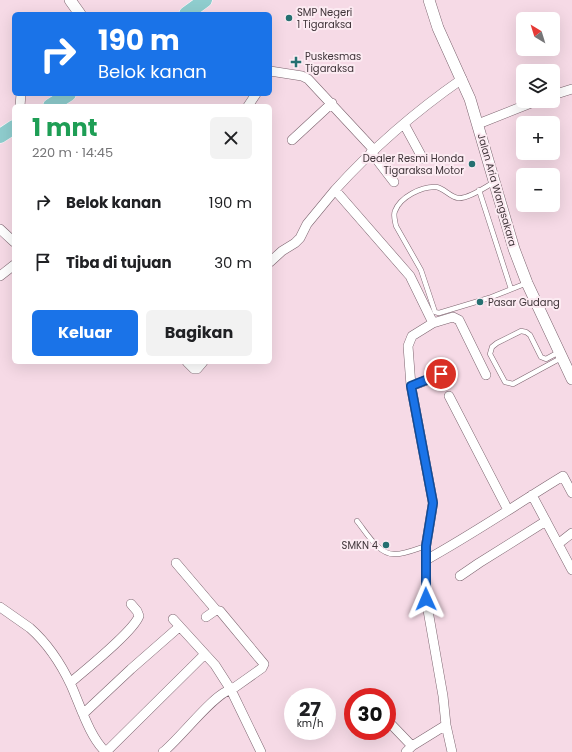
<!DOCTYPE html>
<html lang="id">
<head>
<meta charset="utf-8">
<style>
  :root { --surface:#fff; --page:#f2f2f2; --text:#202124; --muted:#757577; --accent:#1a73e8 }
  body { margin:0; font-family:Poppins,sans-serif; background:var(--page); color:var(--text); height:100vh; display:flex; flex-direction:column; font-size:15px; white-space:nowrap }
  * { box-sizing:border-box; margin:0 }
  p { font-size:13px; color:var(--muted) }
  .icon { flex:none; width:22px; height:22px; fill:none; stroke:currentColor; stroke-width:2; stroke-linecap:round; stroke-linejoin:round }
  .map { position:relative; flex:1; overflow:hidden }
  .sheet { position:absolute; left:12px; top:104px; width:260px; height:260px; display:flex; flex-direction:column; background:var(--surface); border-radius:6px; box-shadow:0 4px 16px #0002 }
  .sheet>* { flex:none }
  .banner { position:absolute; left:12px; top:12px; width:260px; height:84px; border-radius:6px; box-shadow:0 4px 16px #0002; background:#1a73e8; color:#fff; overflow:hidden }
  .needle { width:26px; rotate:322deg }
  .tools { position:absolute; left:516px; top:12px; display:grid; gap:8px }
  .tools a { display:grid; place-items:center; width:44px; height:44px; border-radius:6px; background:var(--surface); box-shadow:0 4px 16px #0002; font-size:20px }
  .speed { position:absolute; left:284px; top:688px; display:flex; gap:8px; font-size:20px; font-weight:700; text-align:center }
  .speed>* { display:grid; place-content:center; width:52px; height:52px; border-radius:50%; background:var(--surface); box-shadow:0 4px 16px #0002; line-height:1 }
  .speed small { font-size:10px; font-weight:400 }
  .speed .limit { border:6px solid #d22; background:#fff; color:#111 }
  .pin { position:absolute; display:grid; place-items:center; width:34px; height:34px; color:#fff; margin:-17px; border:2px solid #fff; border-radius:50%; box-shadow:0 1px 4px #0007 }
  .me { position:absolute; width:44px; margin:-22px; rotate:359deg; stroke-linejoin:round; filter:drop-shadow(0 0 3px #0008) }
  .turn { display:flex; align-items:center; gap:14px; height:84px; padding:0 20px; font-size:18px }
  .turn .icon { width:52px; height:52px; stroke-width:2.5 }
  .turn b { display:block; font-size:28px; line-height:34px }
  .round { display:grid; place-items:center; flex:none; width:42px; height:42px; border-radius:6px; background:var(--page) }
  .headline { display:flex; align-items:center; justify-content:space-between; height:68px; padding:0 20px }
  h1 { font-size:24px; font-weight:700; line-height:30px; color:#1e9e55 }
  .button { display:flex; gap:8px; margin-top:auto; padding:8px 20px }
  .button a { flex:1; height:46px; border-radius:6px; background:var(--accent); color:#fff; font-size:16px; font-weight:700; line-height:46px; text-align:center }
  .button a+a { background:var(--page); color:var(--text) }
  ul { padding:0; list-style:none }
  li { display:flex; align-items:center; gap:12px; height:60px; padding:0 20px }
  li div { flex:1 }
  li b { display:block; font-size:15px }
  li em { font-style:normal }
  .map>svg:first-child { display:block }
</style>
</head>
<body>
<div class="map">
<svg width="572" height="752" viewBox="0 0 572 752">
  <rect width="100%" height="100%" fill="#f6dae6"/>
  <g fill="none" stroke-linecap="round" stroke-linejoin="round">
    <g stroke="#7c646f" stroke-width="5.5">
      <path id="service" d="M494 182C486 187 468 199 458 198 450 197 444 188 436 187 422 186 400 197 395 211 393 215 395 221 396 226L421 270 435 312 439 313 489 298 527 283
        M479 190 511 289
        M559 352 546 359 541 357 530 335 526 332 521 331 497 343 492 347 490 354 505 382 513 384 561 358
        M357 521C366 532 379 556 396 554 405 554 416 549 426 546"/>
    </g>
    <g stroke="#7c646f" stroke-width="10">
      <path id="minor" d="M270 71 302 76 308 79 374 150
        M553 95 572 89
        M20 106 21 94
        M248 106 256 94
        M404 124 423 159
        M478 124 536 101
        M292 140 332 103
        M371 152 394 182
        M0 229 14 242
        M270 262 282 251 295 243 300 238 307 224 335 190
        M0 276 14 265
        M433 323 453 317 459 320 486 375
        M187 362 194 369H197L203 362
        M411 386 441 375
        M449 396 508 510
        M532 495 572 570
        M558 544 572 533
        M426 560C473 534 517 504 563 476L572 493
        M176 563 216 610
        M460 576 479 563 546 521
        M0 607C10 614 20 621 30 628 47 643 61 664 71 685 80 705 90 738 106 752
        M173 619 215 665 231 690 262 668 264 664 220 611 216 610 206 617
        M70 683C85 670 133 632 139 616L137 611 131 604
        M83 714 131 669 179 627
        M387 720 412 746
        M106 752 205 654
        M163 752C178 741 216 691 231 690L261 752
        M406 752 412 746 446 725
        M452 752 446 725 443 696 426 599V546L433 503 411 386 408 346 412 336 433 323 410 276 335 190C373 148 416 111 462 79"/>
    </g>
    <g stroke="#7c646f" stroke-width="12">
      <path id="tertiary" d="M70 0 80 14
        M429 0 438 28 470 99 514 249 527 283 572 379"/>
    </g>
    <g stroke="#fff" stroke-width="15">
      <path id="primary" d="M186 14 205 0
        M50 106 69 94
        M0 136 14 127"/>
    </g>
    <use href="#service" stroke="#fff" stroke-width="4.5"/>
    <use href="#minor" stroke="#fff" stroke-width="9"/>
    <use href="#tertiary" stroke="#fff" stroke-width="11"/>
    <use href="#primary" stroke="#8fcdce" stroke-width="14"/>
  </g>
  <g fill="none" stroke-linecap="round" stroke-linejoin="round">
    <g stroke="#114b97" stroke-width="10">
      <path id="route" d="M426 599V546L433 503 411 386 441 374"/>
    </g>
    <use href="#route" stroke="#1a73e8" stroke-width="7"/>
  </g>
  <g fill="#257071" stroke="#fcebf2" stroke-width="1.5">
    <circle cx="289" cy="18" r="4"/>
    <path d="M294 56h4v4h4v4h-4v4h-4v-4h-4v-4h4z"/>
    <circle cx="472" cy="164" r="4"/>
    <circle cx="480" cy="302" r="4"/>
    <circle cx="386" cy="545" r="4"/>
  </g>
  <g text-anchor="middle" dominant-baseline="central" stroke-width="4" stroke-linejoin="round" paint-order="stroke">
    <g font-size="10" fill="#3f3439" stroke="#fcebf2" text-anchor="start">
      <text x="297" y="12">SMP Negeri<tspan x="297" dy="12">1 Tigaraksa</tspan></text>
      <text x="305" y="56">Puskesmas<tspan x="305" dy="12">Tigaraksa</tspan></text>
      <text x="464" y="158" text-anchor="end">Dealer Resmi Honda<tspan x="464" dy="12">Tigaraksa Motor</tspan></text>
      <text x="488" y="302">Pasar Gudang</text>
      <text x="378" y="545" text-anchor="end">SMKN 4</text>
    </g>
    <g font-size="10" fill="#3f3439" stroke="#fcebf2">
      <text transform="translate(497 190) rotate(74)">Jalan Aria Wangsakara</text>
    </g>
  </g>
</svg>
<div class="tools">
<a><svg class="needle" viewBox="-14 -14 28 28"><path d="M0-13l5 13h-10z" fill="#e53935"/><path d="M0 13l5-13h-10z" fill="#757577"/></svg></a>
<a><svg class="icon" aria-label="layers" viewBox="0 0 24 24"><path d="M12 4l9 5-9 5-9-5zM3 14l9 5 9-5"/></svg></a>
<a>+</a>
<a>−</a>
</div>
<div class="speed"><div>27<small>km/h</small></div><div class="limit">30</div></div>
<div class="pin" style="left:441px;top:374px;background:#d93025"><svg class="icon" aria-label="arrive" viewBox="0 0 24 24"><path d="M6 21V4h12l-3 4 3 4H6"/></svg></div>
<svg class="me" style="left:426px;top:599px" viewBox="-20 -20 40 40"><path d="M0-17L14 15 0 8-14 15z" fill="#1a73e8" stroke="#fff" stroke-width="4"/></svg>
<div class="banner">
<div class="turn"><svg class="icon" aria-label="right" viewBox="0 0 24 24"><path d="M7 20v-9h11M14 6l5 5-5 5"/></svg><div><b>190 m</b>Belok kanan</div></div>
</div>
<section class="sheet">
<div class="headline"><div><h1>1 mnt</h1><p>220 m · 14:45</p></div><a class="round"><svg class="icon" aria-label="close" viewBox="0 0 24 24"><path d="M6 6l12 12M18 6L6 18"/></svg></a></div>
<ul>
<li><svg class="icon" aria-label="right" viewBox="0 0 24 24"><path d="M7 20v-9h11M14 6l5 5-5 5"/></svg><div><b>Belok kanan</b></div><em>190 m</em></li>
<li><svg class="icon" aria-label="arrive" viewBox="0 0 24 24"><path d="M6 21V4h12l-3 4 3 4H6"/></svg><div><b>Tiba di tujuan</b></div><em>30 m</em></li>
</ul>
<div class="button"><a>Keluar</a><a>Bagikan</a></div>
</section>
</div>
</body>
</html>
